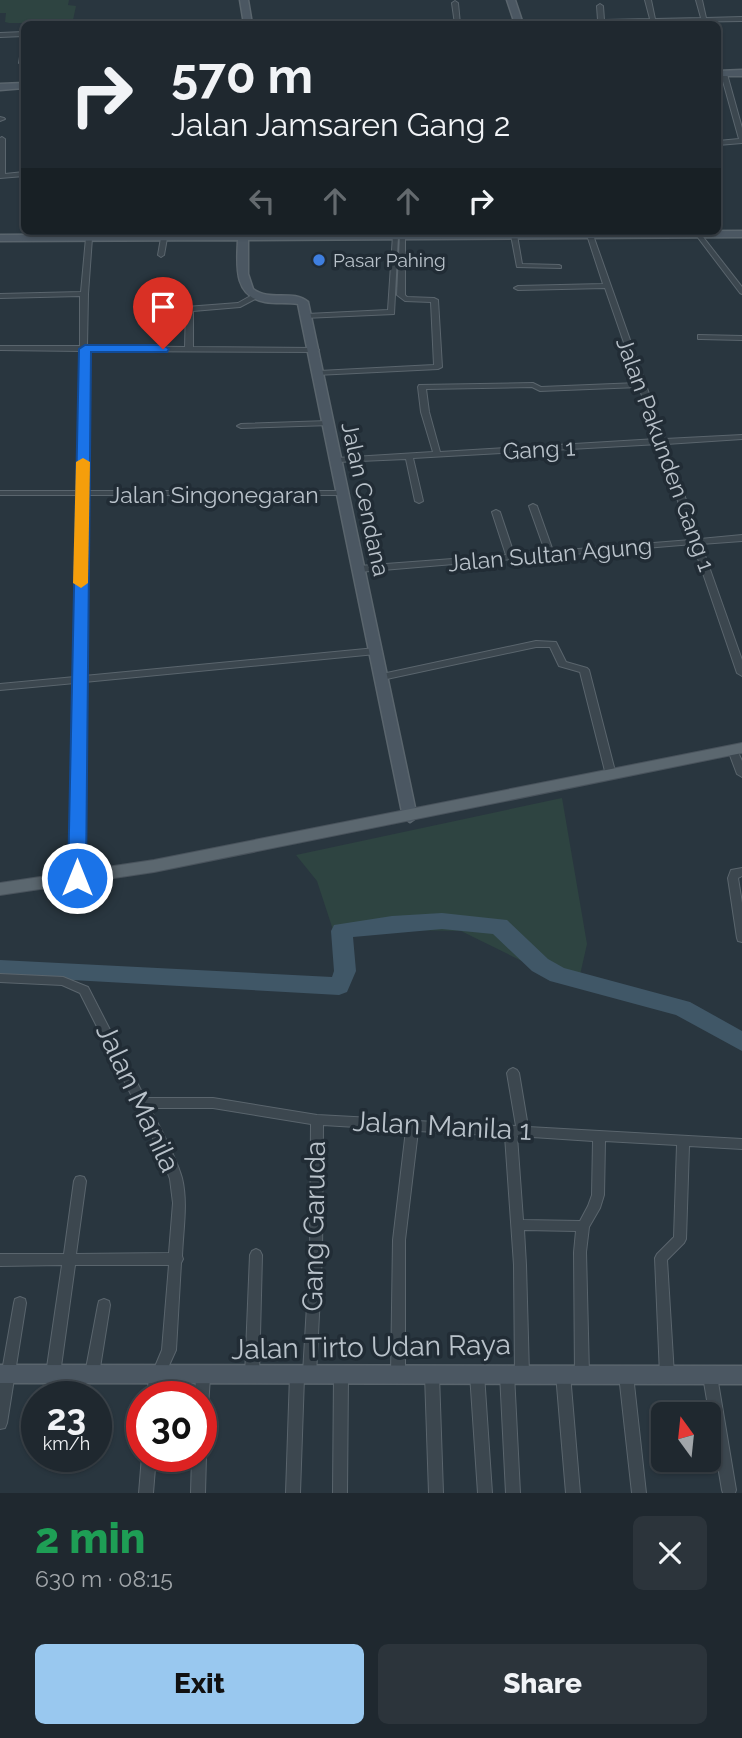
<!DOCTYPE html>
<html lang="en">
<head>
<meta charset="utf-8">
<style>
  :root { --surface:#1f282f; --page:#2c343b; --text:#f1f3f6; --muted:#a1a6aa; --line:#3c444b; --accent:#99c8ef }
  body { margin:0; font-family:Raleway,sans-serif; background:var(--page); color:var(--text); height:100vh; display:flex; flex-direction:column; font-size:26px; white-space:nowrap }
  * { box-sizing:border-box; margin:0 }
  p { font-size:23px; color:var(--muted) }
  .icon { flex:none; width:38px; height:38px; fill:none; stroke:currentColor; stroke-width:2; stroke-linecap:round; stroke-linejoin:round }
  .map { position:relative; height:1493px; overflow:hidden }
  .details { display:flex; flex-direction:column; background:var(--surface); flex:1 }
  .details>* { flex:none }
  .top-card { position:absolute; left:21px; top:21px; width:700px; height:214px; border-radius:10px; box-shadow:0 2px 5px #0004,0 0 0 2px var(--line); background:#1f282f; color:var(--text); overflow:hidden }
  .needle { width:46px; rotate:345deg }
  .fabs { position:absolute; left:651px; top:1402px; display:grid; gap:14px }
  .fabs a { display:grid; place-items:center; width:70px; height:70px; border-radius:10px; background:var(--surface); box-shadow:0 2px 5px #0004,0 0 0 2px var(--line); font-size:35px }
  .speed { position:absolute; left:21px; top:1381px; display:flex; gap:14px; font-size:35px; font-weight:700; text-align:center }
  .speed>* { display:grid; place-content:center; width:91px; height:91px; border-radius:50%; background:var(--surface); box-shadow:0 2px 5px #0004,0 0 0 2px var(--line); line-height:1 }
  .speed small { font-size:18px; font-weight:400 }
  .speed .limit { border:10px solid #d22; background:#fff; color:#111 }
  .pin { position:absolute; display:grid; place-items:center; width:60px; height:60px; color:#fff; margin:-72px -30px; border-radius:50% 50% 50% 0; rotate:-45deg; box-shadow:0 0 7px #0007 }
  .pin .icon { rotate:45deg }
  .me { position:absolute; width:77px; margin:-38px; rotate:0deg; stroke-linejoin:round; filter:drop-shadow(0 0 5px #0008) }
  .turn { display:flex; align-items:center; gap:24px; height:147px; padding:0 35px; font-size:32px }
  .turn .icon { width:91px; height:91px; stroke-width:2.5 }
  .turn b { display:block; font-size:49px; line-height:60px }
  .lanes { display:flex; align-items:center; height:66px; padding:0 35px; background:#0003; justify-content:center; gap:35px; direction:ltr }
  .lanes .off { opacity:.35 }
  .round { display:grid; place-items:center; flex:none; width:74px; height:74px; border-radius:10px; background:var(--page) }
  .overview { display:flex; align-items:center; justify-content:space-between; height:119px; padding:0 35px }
  h1 { font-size:42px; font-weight:800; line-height:52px; color:#1e9e55 }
  .button { display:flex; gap:14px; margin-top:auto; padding:14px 35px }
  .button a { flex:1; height:80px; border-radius:10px; background:var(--accent); color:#111; font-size:28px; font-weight:800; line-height:80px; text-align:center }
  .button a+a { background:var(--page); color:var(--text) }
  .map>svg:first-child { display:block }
</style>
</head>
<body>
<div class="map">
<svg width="742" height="1493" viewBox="0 0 742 1493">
  <rect width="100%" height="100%" fill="#29363f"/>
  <path fill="#2e4441" d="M0 0H69L68 5 76 6 73 20 62 19 60 23H9L5 22 6 13H0Z
    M562 798 587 944 580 975 526 963 461 931 406 930 335 936 317 881 296 855Z"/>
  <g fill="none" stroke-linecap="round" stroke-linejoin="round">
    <path fill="#405767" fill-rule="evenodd" d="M442 913 507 920 548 959 564 968 690 1002 742 1031V1051L676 1015 550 981 532 971 493 934 442 929 353 937 356 971 347 992 339 995 0 976V960L332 977 334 971 331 931 334 925 392 916Z"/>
    <g stroke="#5a656d" stroke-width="2">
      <path id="street" d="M645 0H651L655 19 701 18 696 0H702L706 18 742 17V21L548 24H487L490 22 598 20 597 6 600 4 603 6 604 20 650 19Z
        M455 1 458 3 460 24H455L452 3Z
        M24 32V36L0 37V33Z
        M24 49V62L19 63 21 51Z
        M724 72 727 74 742 128V143L718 145V141L739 139 721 74Z
        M0 117 4 118 5 119 0 121Z
        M2 137 5 139V174L24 172V176L0 178V138Z
        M698 232 700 233 742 287V294L740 293 696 235 695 234Z
        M514 233 517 235 522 264 559 265 561 266V268L517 267 511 235Z
        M588 234 593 235 665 439 742 435V439L666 444 700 539 742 535V541L701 544 742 660V676L737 673 693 544 359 572 355 569 359 566 506 555 492 512 496 510 500 512 514 554 545 551 529 506 533 504 537 506 553 551 691 540 659 444 413 458 423 501 419 503 415 501 406 459 337 462 333 460 337 458 433 452 421 412 418 387 419 385 533 383 541 387 638 383 605 288 518 290 514 288 518 286 603 284 587 235ZM532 387 540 391 639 387 657 439 440 452 429 412 426 389Z
        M393 235 398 236 394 314 304 318V314H307L388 310Z
        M400 235 405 236V295L407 297 434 298 438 300 442 367 438 369 316 375 315 373 319 371 434 365 431 302 405 301 397 295Z
        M89 236 92 238 88 294 87 346 185 347 186 307 238 303 254 294 258 296 257 298 240 307 193 311V347L315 348 319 350 315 352 87 351 86 491H344L348 493 344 495H86L84 676 376 648 381 651 376 654 84 682 82 879 81 882H73L72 879 75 683 0 690V684L75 677 77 495H0V491H78L80 351 0 350V346H80V296L0 298V294L81 292 86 238Z
        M164 236 167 238 164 255 161 257 158 255 161 238Z
        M698 335 742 336V340L701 339H698Z
        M328 421H331V425L241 428 237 426 241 424Z
        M536 641 556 642 566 662 587 668 589 670 616 775 614 777H608L606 775 580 672 559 666 550 647H536L382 680 377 677 382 674Z
        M733 747 736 748 742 761V777L737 774 728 750Z
        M742 868V876L738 878 742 903V942L738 941 737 938 728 878 731 870Z
        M0 974 63 977 88 987 145 1098H213L317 1115 409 1120 413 1119 417 1121 516 1126 507 1073 509 1070 513 1068 517 1070 519 1073 528 1127 742 1139V1149L689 1146 686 1239 684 1243 667 1260 674 1375 672 1379 667 1381 662 1379 660 1375 655 1258 657 1254 674 1237 677 1145 605 1141 604 1195 600 1208 589 1227 586 1252 589 1374 587 1378 582 1380 577 1378 575 1374 574 1252 576 1231 524 1230 526 1265 529 1374 527 1378 522 1380 517 1378 515 1374 514 1265 505 1136 418 1131 405 1240V1375L403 1379 398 1381 393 1379 391 1375 393 1240 406 1130 323 1125 322 1255 316 1375 314 1379 309 1381 304 1377 300 1493H286L290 1375 292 1371 297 1369 303 1373 310 1255 311 1124 213 1108H150C161 1130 175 1154 182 1178 188 1203 183 1230 182 1256L183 1259 181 1263 176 1350 162 1381 159 1396H146L149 1381 162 1350 169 1265H75L60 1374 58 1378 53 1380 48 1378 46 1374 62 1265 0 1266V1254H64L74 1181 76 1177 80 1176 84 1177 86 1181 76 1254 169 1253 173 1203 170 1179 160 1152 80 993 62 985 0 982ZM517 1136 593 1141 592 1195 588 1206 580 1221 523 1220Z
        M256 1249 260 1251 262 1255 259 1376 257 1380 252 1382 247 1380 245 1376 250 1255 252 1251Z
        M20 1297 25 1299 26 1303 7 1423 5 1428 0 1429V1383L14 1303 15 1299Z
        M104 1299 109 1301 110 1305 99 1374 97 1378 92 1380 87 1378 85 1374 98 1305 99 1301Z
        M477 1368 482 1370 484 1374 492 1493H478L470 1374 472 1370Z
        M507 1368 512 1370 514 1374 520 1493H506L500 1374 502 1370Z
        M563 1368 568 1370 570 1374 580 1493H566L556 1374 558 1370Z
        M341 1369 346 1371 348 1375 347 1493H333L334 1375 336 1371Z
        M432 1369 437 1371 439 1375 443 1493H429L425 1375 427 1371Z
        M626 1369 631 1371 633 1375 646 1493H632L619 1375 621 1371Z
        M710 1370 715 1372 717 1376 736 1490 735 1493H723L722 1490 703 1376 705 1372Z
        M203 1371 208 1373 210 1377 208 1407 206 1411 201 1413V1396H195L196 1377 198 1373Z
        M201 1450 204 1451 206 1456 205 1493H191L192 1456H201Z
        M142 1456H156L153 1493H139Z"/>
    </g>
    <g stroke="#5a656d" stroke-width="3">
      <path id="secondary" d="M240 0H248L252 24H244Z
        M507 0H515L523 24H515Z
        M742 70V76H718V71Z
        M24 83V88L0 90V84Z
        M742 231V237L248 240V274L253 289C270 302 293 289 308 302L417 817 410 822 403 817 298 304C287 302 276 304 265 302 233 296 237 265 238 240L0 241V235Z
        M0 1365 742 1366V1384L0 1383Z"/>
    </g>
    <g stroke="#49535c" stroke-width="2">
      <path id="primary" d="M742 743V753L154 872 0 895V883L154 860Z"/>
    </g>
    <use href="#street" fill="#3c474f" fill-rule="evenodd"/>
    <use href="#secondary" fill="#4b5762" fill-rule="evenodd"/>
    <use href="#primary" fill="#5b676f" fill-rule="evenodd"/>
  </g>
  <path fill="#1a73e8" stroke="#114b97" stroke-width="2" d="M163 345 169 349 167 352H91L86 878 77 885 68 878 79 349 85 345Z"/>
  <path fill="#f59e0b" d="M83 458 90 462 88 583 81 588 73 583 76 462Z"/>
  <circle fill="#3f7fe0" stroke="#212c35" stroke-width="2.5" cx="319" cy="260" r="7"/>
  <g text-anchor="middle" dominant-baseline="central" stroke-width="7" stroke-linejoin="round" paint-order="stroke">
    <g font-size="19" fill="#b9c2ca" stroke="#212c35" text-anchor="start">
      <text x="333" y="260">Pasar Pahing</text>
    </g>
    <g font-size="23" fill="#b9c2ca" stroke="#212c35">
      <text transform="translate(539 449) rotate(-3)">Gang 1</text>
      <text transform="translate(666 454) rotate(70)">Jalan Pakunden Gang 1</text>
      <text x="214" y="494">Jalan Singonegaran</text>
      <text transform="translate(366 499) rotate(78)">Jalan Cendana</text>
      <text transform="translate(550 554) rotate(-5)">Jalan Sultan Agung</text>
    </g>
    <g font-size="28" fill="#b9c2ca" stroke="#212c35">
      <text transform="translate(138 1098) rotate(65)">Jalan Manila</text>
      <text transform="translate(442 1126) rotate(3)">Jalan Manila 1</text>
      <text transform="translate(314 1226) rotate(-89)">Gang Garuda</text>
      <text transform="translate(371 1347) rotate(-1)">Jalan Tirto Udan Raya</text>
    </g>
  </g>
</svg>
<div class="fabs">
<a><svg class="needle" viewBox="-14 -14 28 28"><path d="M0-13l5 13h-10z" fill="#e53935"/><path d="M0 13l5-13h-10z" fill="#a1a6aa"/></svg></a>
</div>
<div class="speed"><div>23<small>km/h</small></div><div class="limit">30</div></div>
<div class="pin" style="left:163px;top:349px;background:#d93025"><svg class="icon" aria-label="arrive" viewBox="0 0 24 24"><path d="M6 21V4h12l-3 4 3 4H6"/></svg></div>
<svg class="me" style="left:77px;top:878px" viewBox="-20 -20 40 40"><circle r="17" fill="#1a73e8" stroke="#fff" stroke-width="3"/><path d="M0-11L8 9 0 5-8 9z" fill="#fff"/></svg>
<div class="top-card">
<div class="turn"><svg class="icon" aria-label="right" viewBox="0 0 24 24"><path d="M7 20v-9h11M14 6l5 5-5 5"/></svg><div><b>570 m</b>Jalan Jamsaren Gang 2</div></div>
<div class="lanes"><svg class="icon off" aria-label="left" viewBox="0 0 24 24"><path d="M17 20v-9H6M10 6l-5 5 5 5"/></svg><svg class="icon off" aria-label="ahead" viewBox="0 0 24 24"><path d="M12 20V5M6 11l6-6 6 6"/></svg><svg class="icon off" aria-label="ahead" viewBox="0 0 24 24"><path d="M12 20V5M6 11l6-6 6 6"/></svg><svg class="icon" aria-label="right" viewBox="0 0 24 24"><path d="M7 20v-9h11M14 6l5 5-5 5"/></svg></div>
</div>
</div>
<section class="details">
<div class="overview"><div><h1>2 min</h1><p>630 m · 08:15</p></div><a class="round"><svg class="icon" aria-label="close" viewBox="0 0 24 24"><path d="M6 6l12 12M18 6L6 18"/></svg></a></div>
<div class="button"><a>Exit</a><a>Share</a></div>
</section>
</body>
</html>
